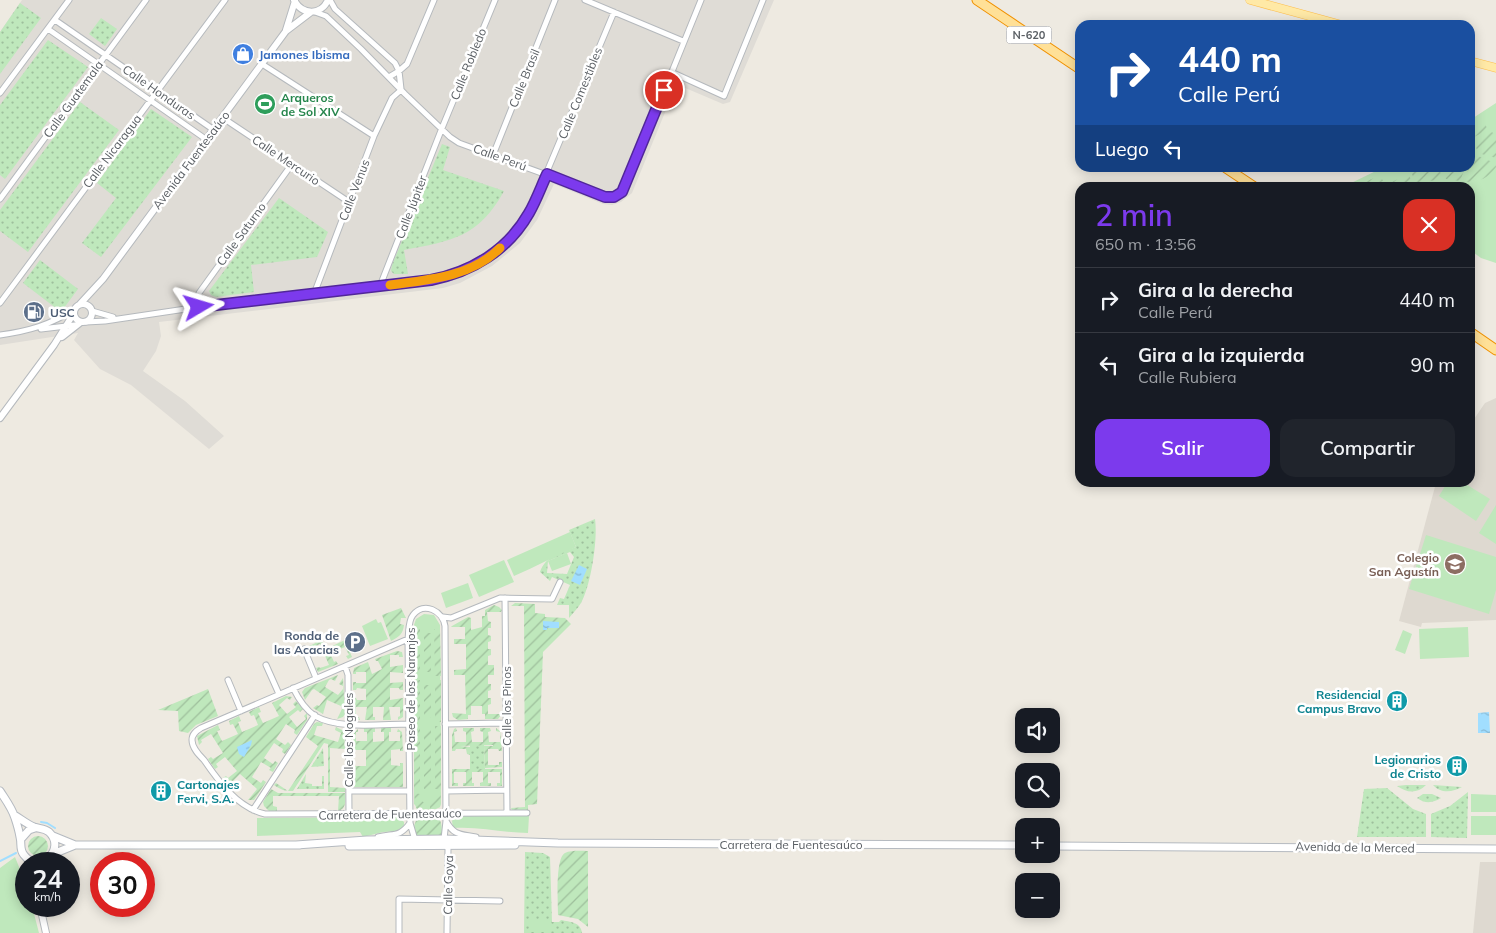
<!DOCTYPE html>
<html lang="es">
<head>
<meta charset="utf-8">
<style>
  :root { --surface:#171b24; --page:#20242c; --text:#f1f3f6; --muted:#9ea1a6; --line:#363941; --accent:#7c3aed }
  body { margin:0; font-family:Mulish,sans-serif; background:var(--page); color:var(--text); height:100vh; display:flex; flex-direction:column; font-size:19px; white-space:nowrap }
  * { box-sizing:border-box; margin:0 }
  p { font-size:16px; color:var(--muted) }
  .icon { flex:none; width:28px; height:28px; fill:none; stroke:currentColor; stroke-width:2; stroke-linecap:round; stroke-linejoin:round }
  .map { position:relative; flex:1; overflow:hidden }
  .sheet { position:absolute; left:1075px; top:182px; width:400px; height:305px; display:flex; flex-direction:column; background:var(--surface); border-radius:15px; box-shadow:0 2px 12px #0003 }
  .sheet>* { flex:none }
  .hud { position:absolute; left:1075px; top:20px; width:400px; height:152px; border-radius:15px; box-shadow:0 2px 12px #0003; background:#1a4fa0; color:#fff; overflow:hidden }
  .tools { position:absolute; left:1015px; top:708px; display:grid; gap:10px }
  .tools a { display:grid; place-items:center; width:45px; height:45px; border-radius:10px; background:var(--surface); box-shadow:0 2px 12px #0003; font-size:25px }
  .speed { position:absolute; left:15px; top:852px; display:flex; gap:10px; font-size:25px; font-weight:700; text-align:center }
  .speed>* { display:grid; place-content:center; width:65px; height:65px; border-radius:50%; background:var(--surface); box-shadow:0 2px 12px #0003; line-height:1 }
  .speed small { font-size:12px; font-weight:400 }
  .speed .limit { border:8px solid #d22; background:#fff; color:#111 }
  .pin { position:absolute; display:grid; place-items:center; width:42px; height:42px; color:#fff; margin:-21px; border:2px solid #fff; border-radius:50%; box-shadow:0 1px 5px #0007 }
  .me { position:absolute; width:55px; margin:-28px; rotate:83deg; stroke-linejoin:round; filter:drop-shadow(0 0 4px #0008) }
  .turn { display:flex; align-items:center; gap:18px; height:105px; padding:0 20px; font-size:22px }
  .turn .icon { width:65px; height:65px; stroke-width:2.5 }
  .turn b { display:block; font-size:35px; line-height:42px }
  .then { display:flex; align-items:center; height:48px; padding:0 20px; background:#0003; gap:10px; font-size:19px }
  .round { display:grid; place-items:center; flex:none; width:52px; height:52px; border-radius:15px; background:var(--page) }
  .summary { display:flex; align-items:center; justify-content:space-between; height:85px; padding:0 20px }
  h1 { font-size:30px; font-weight:600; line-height:38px; color:var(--accent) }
  .primary-button { display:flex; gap:10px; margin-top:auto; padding:10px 20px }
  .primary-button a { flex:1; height:58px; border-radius:15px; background:var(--accent); color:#fff; font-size:20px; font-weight:600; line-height:58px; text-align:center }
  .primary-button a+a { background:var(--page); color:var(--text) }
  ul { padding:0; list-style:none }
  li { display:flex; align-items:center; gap:15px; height:65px; padding:0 20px; border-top:1px solid var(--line) }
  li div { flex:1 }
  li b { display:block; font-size:19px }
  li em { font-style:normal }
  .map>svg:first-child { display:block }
</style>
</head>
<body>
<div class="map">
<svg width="1496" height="933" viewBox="0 0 1496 933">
  <defs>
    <pattern id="grass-dots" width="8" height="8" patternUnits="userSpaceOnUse" patternTransform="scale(1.25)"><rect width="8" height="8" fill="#bfe8bc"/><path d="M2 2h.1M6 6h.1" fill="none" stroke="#9ebf9c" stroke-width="1.8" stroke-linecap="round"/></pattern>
    <pattern id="garden-furrows" width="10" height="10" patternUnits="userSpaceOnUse" patternTransform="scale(1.25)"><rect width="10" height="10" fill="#bfe8bc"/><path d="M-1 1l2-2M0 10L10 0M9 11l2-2" fill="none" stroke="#9ebf9c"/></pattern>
    <pattern id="water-ripples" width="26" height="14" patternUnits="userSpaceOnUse" patternTransform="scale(1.25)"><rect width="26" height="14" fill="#a1deff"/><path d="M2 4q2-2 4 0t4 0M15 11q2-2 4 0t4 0" fill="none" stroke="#86b7d2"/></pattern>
  </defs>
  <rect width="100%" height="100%" fill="#eeeae1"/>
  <path fill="#dfdcd6" d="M22 0H774L730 102 723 104 683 87 675 88 632 193 621 202 612 205 603 204 554 184 537 220 520 243 492 266 460 283 443 288 159 322 161 336 156 351 143 371 185 401 224 436 209 449 131 385 100 369 74 340 78 333 0 345V32Z"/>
  <path fill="#ded9d0" d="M1496 398V620L1422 623 1421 627 1399 621 1436 483 1470 482V425L1485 403Z
    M1480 862H1496V933H1473Z"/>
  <path fill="url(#grass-dots)" fill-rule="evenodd" d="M20 3 41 18 0 74V32Z
    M101 18 117 29 105 46 89 34Z
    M48 40 88 67 5 179 0 175V105Z
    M80 102 119 130 28 252 0 231V210Z
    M151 109 192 137 101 257 82 243 116 198 97 183Z
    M442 144 450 147 443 170 504 191C479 237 452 241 404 250L408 274H394L391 271 392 265Z
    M279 198 328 232 317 257 251 265 254 292 216 297 211 295 209 291Z
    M40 260 78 289 61 312 23 283Z
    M595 519C598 539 591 585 581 603 578 608 573 613 569 618V605H557L560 598 564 599 570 585 552 577 550 581 540 572C546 555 561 553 576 547L569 530ZM570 552 574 557 567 574 547 573 548 561Z
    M470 745H484L485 769H470Z
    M323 748 324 766 311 767Z
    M306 774 305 783 312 784V786H322V776H324V789H297Z
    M1406 785H1426C1417 794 1407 793 1397 786Z
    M1433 785 1462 787C1453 792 1441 794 1433 785Z
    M1387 788 1413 809 1426 814V837H1357L1364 789Z
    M1468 792 1467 838 1431 837V814L1450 806Z
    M1423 794H1432L1441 798C1433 803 1425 804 1417 798Z
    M525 852 543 853 550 857 552 922H559L561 920C570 922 581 922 582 933H524Z"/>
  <path fill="#bfe8bc" d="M1496 103V263L1481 258 1470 250V188H1341L1382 168H1470V120Z
    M1447 483H1464L1490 499 1476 521 1439 496Z
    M1496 505V544L1479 533Z
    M570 532 576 547C555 556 535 567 514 576L507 560Z
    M1426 535 1496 557V590L1489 614 1409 589Z
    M567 553 571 564 552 571 548 561Z
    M504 560 514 582 479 597 469 575Z
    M468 583 473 598 446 608 441 593Z
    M424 614 434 615 440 625 441 804 440 807 436 809 420 810 414 804V625L416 619Z
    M376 619 378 623 381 622 388 639 370 646 362 626Z
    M1468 627 1469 657 1420 659 1419 629Z
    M1403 630 1412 634 1405 654 1395 650Z
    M1471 794 1496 795V812H1471Z
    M456 816H529L528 833C503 833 478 826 453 828L452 821Z
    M1471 816H1496V835H1471Z
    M399 817 404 822V825L400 831 383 832 363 837 360 832 257 836V818Z
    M15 857 26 884V906H32L39 933H0V868Z
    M550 919V932H530V920Z"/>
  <path fill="url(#garden-furrows)" d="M1484 122 1488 130 1470 139V129Z
    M1492 132 1496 136V158L1478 153 1474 141Z
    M1478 156 1495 163 1496 167C1489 178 1479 182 1466 182L1465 179 1468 168H1470V160H1474Z
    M1421 168H1438L1444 179 1430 181 1417 185 1411 172Z
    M1441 168H1465L1460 181 1446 179Z
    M1408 174 1415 186 1389 187 1388 184Z
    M1380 175 1383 181 1365 187H1355Z
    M515 603 535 604V613L545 614V617L565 618 571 624 543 652 537 804 528 805V810H512L511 808 525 807 524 606H511Z
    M494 605 499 607 502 610 501 612H487L488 621 491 622V628H488V635L491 636V641L488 642V649H491V655L488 656V665H494V675H488V684H491V690L488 691V698H491V704L488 705V714H502L498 719H485V714H482V706H471V715H468V719L458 720 453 717 452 713 466 714 465 675H454V670L466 669V644H454V639H465V627H451L452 626 468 617 471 618V630L482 627V616H485V610Z
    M401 608 406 618H401L400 624 404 625C403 634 399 637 391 641L382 615Z
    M414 629H420V676H414Z
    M434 629H440L441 676H435Z
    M424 633H431V672H424Z
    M322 640 326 649 345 640 352 657 348 659 346 656 349 655 345 647 330 653 334 662 336 661 338 664 318 672 316 668 319 667 320 668 329 665 320 644 311 648 312 650 309 651 307 647Z
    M397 651 402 652 403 657H399V655H390V667L403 665V673L390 672V683L403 682V690H400L399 688H390V700L403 698V717L398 720V717L400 716V707H389L391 720H383L384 707H373V717H375V720H365L367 707H356V717H359L360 720H358L353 715V698H356L357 700H366V689L357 688 356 690H353V682H356V683H366V672H356V674H353L354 668 368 662 372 674 382 669 378 661H376L375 659Z
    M338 675 335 681 331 679 329 680 325 687 338 695 343 689V686L339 684 343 678 345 714 343 717 337 719 342 709 341 706 327 700 323 714 313 708 317 705 319 706 326 697 314 689 312 690 305 700 302 692 305 688Z
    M414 680H420V722H414Z
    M435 680H441V722H435Z
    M424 685H431V718H424Z
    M208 689 218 716 196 725 188 733 179 731 178 711 158 710Z
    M286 696 292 697 290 700 287 698 279 705 287 714 296 707 293 704 296 701 303 709 300 712 298 710 289 717 297 727 306 719 304 716 307 713V720L297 735 294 733 295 730 286 724 276 739 285 745 288 742 291 745 285 754 282 752 283 749 274 743 264 758 273 764 275 761 278 763 273 772 269 770 271 768 261 762 252 777 261 783 263 780 266 782 254 800H248L257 789 240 774 232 782 235 785 232 787 223 778 226 776 228 778 237 771 225 757 216 764 218 767 215 769 208 759 211 757 213 759 223 753 211 734 201 740 202 742 199 745 197 736 218 725 220 730 217 731 222 741 238 734 233 724 230 725 229 721 239 716 241 721 238 722 242 732 258 725 254 715 251 716 249 712 259 707 261 712 258 713 263 723 279 716 272 703Z
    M317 722 323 723 322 726H317L314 735 338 742 341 733 335 730 336 727 344 731 345 749 330 748V787L345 788V792H328V744L324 743 293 791C285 791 281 790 274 785L276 783 288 791 318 746 306 737 314 724Z
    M414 726H420V789H414Z
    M435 726H441V789H435Z
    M364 728H375V732H373V742L384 741V732H381V728H391V732H389V741H400V732H397L398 729 402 732 403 751H400V749L391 750V765L400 766V763H403V787H353V766H366V750H353V734L358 729V732H356V741H367V732H364Z
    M456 728 457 731 454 732 455 742H466V732L463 731V728H474V731L471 732 472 742H483V732L480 731V728H490L491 731 488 732 489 742H500V732L496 731V728L500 731 502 751H499L498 749H488V765H499V762H502V767L485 768 484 746H493V745L460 746 470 747V755L467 754 466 749H456L455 751H452V735L454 729Z
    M431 730V789H424V731Z
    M452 769H502V786H497V783H500V772H488V783H491V786H480V783L483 782V772H472V783H474V786H463V783H466V772H454V783H458V786H452Z
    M271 789 278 793H345C345 800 347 809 338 811L339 796H273V806L277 807V811H269L264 806 263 802Z
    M441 792 440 807 430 810V804L435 798 436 793Z
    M414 793 420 794 422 801 426 804V810H419L416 808Z
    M420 817C439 817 442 815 442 835L415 836 414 826 417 818Z
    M28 846a10 10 0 1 1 20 0a10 10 0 1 1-20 0Z
    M588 851V927L578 919 558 915C558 904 555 858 565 853 571 850 582 851 588 851Z"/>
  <path fill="url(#water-ripples)" d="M579 565 587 569 580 585 571 581Z
    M543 621 559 622V628H547V630H543Z
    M1489 712 1490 733H1478V713Z
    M252 740 251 745 244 757 239 754 237 747Z"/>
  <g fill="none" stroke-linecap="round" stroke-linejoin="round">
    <path stroke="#a1deff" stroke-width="2" d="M41 822 47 823 55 828
      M0 861 16 853"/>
    <g stroke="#b5b9bd" stroke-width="7">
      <path id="minor" d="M330 0 335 9 395 63 399 71 401 89
        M585 0 683 41
        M315 12 326 16 361 49 405 94 450 137 459 143 610 198C620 197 624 189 628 180L701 0
        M55 20 214 130
        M48 29 207 140
        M262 64 374 136
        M671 72 724 96 763 0
        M389 77 399 71 407 64 434 0
        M0 93 69 0
        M223 118 349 202
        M493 155 555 0
        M0 199 146 0
        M380 286 442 128 495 0
        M314 294 374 136 392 98 401 90
        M0 303 225 0
        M199 307V293L292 164
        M92 311 113 317
        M86 322 105 321 199 307 431 280C475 271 506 250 530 212L614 12
        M41 329 75 325
        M0 335C29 331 50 325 75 309
        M505 598 507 813
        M443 617 451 618 500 598 552 599 560 582
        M408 639 201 728C196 731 192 734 192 740 192 748 199 755 204 760 219 782 238 808 265 814L527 813
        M304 649 316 678
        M266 665 279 694
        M345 666 348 675 349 814
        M228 680 241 711
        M293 688C298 698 306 710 315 716 339 730 382 724 409 724
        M445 724 506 723
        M349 791H409
        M446 791 506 790
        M253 810 315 715
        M446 821C454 836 461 834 476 837
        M378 837C394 833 399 838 410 823
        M415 840 410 823 408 639C409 632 408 621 413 615 424 601 443 611 445 626L446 821 444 839 448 849 447 933
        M399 933V899L500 901"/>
    </g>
    <g stroke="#b5b9bd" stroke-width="8">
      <path id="tertiary" d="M294 0C302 15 321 16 328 0
        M286 30 295 1
        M74 313a9 9 0 1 1 18 0a9 9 0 1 1-18 0Z
        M80 304 103 279 286 31 311 12
        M62 337 81 322
        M0 418 54 345 74 313
        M40 906 46 933"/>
    </g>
    <g stroke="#b5bac0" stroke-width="9">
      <path id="secondary" d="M0 791C5 799 12 808 15 818 17 824 19 831 20 837 22 844 19 849 24 855 39 875 67 849 49 832 44 828 39 829 34 827 27 824 21 819 14 815
        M53 836 75 845H300
        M21 839 29 830 35 828
        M296 845 367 840 444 839 558 843 1024 845
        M349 846 515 845
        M1051 846 1496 849
        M53 854 75 845"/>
    </g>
    <g stroke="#fdbd4c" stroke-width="9">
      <path id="primary" d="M1250 0 1342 25
        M1470 61 1496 68"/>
    </g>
    <g stroke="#f09100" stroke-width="11">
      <path id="trunk" d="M977 0 1080 69
        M1226 168 1256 188
        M1470 332 1496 350"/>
    </g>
    <use href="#minor" stroke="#fff" stroke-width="5"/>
    <use href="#tertiary" stroke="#fff" stroke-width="6"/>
    <use href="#secondary" stroke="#fff" stroke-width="7"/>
    <use href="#primary" stroke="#ffe9a6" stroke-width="8"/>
    <use href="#trunk" stroke="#ffe097" stroke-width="9"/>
  </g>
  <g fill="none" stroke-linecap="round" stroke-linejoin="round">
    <g stroke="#51269a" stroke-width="12">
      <path id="route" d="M199 307 431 280C472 272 508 250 529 213 536 201 541 187 547 174L605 197H614L622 192 664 90"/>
    </g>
    <use href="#route" stroke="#7c3aed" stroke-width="9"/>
    <path stroke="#f59e0b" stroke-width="9" d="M390 285C428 280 471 277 500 248"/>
  </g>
  <defs>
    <g id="shop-disc" transform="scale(1.125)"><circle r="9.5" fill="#3f7fe0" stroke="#fff"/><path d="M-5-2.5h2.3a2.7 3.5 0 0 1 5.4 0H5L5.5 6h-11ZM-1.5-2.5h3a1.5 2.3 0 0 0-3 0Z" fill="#fff"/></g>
    <g id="stadium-disc" transform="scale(1.125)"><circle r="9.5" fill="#2e9e5b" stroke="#fff"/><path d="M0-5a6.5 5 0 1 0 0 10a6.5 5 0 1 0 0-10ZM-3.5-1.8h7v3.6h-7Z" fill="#fff"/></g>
    <g id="fuel-disc" transform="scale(1.125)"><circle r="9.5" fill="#5c6f8a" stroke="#fff"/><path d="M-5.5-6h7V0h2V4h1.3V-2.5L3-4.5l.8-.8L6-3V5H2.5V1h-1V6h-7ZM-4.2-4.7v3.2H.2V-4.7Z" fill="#fff"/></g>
    <g id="school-disc" transform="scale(1.125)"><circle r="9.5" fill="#8d6e63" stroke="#fff"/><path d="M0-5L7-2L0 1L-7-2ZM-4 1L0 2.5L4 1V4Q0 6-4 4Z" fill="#fff"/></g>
    <g id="parking-disc" transform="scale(1.125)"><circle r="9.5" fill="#5c6f8a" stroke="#fff"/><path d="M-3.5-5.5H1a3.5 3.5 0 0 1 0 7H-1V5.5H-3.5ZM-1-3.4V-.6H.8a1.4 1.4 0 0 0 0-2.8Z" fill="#fff"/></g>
    <g id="building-disc" transform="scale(1.125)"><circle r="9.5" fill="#0f9aa8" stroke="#fff"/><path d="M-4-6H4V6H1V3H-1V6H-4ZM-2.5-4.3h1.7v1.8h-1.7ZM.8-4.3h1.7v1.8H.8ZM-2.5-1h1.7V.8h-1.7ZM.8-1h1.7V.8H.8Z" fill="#fff"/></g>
  </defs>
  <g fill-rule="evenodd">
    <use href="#shop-disc" x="243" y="54"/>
    <use href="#stadium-disc" x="265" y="104"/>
    <use href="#fuel-disc" x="34" y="312"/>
    <use href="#school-disc" x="1455" y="564"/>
    <use href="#parking-disc" x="355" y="642"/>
    <use href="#building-disc" x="1397" y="701"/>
    <use href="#building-disc" x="1457" y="766"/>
    <use href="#building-disc" x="161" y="791"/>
  </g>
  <g text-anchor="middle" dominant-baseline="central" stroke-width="5" stroke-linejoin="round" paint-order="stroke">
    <rect fill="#fff" stroke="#8c8f92" stroke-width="1" x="1006.5" y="26.5" width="45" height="17" rx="4"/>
    <g font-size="11" font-weight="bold" fill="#5a5f64">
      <text x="1029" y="35">N-620</text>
    </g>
    <g font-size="12" font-weight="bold" fill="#366cbe" stroke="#fff" text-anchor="start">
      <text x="259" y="54">Jamones Ibisma</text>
    </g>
    <g font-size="12" fill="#5a5f64" stroke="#fff">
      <text transform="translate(468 64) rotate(-68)">Calle Robledo</text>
      <text transform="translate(524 78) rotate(-68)">Calle Brasil</text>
      <text transform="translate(159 92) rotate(35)">Calle Honduras</text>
      <text transform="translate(580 93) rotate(-68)">Calle Comestibles</text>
      <text transform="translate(73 99) rotate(-54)">Calle Guatemala</text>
      <text transform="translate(112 151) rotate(-53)">Calle Nicaragua</text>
      <text transform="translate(500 157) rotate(20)">Calle Perú</text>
      <text transform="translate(191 160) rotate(-53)">Avenida Fuentesaúco</text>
      <text transform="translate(286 160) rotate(34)">Calle Mercurio</text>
      <text transform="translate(354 190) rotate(-69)">Calle Venus</text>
      <text transform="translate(411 207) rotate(-69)">Calle Júpiter</text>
      <text transform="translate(241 234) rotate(-54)">Calle Saturno</text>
      <text transform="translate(410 689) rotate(-90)">Paseo de los Naranjos</text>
      <text transform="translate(506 706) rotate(-90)">Calle los Pinos</text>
      <text transform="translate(348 740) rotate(-90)">Calle los Nogales</text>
      <text transform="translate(390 814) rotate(-1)">Carretera de Fuentesaúco</text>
      <text x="791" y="844">Carretera de Fuentesaúco</text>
      <text transform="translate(1355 847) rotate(1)">Avenida de la Merced</text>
      <text transform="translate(448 885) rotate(-89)">Calle Goya</text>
    </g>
    <g font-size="12" font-weight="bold" fill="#27864d" stroke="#fff" text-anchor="start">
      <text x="281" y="97">Arqueros<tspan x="281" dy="14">de Sol XIV</tspan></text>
    </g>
    <g font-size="12" font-weight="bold" fill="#4e5e75" stroke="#fff" text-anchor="start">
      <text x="50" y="312">USC</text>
      <text x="339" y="635" text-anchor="end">Ronda de<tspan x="339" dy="14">las Acacias</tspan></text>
    </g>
    <g font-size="12" font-weight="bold" fill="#785e54" stroke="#fff" text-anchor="end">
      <text x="1439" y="557">Colegio<tspan x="1439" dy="14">San Agustín</tspan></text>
    </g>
    <g font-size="12" font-weight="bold" fill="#0d838f" stroke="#fff" text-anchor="end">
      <text x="1381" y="694">Residencial<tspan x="1381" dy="14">Campus Bravo</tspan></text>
      <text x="1441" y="759">Legionarios<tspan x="1441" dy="14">de Cristo</tspan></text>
      <text x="177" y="784" text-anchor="start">Cartonajes<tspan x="177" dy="14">Fervi, S.A.</tspan></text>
    </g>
  </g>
</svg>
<div class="tools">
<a><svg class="icon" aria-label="sound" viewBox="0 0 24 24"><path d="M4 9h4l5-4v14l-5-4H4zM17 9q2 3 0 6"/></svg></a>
<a><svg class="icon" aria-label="search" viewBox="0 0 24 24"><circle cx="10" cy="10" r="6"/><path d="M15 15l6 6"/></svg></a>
<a>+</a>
<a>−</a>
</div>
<div class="speed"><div>24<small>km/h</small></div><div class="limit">30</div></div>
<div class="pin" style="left:664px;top:90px;background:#d93025"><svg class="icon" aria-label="arrive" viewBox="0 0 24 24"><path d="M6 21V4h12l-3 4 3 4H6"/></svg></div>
<svg class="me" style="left:199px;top:307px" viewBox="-20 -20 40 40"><path d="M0-17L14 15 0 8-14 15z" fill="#7c3aed" stroke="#fff" stroke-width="4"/></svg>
<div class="hud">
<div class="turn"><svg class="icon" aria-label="right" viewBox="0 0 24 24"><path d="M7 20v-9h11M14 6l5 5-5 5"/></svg><div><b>440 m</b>Calle Perú</div></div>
<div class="then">Luego<svg class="icon" aria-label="left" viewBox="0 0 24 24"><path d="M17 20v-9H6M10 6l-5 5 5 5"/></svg></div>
</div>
<section class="sheet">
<div class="summary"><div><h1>2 min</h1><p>650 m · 13:56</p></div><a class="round" style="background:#d93025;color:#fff"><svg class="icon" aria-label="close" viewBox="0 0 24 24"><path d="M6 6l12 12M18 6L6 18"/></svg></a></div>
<ul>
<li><svg class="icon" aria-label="right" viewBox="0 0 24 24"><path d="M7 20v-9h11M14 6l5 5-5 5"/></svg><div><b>Gira a la derecha</b><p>Calle Perú</p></div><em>440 m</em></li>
<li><svg class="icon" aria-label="left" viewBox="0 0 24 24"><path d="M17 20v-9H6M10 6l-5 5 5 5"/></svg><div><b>Gira a la izquierda</b><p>Calle Rubiera</p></div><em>90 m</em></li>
</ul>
<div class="primary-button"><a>Salir</a><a>Compartir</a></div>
</section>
</div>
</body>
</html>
